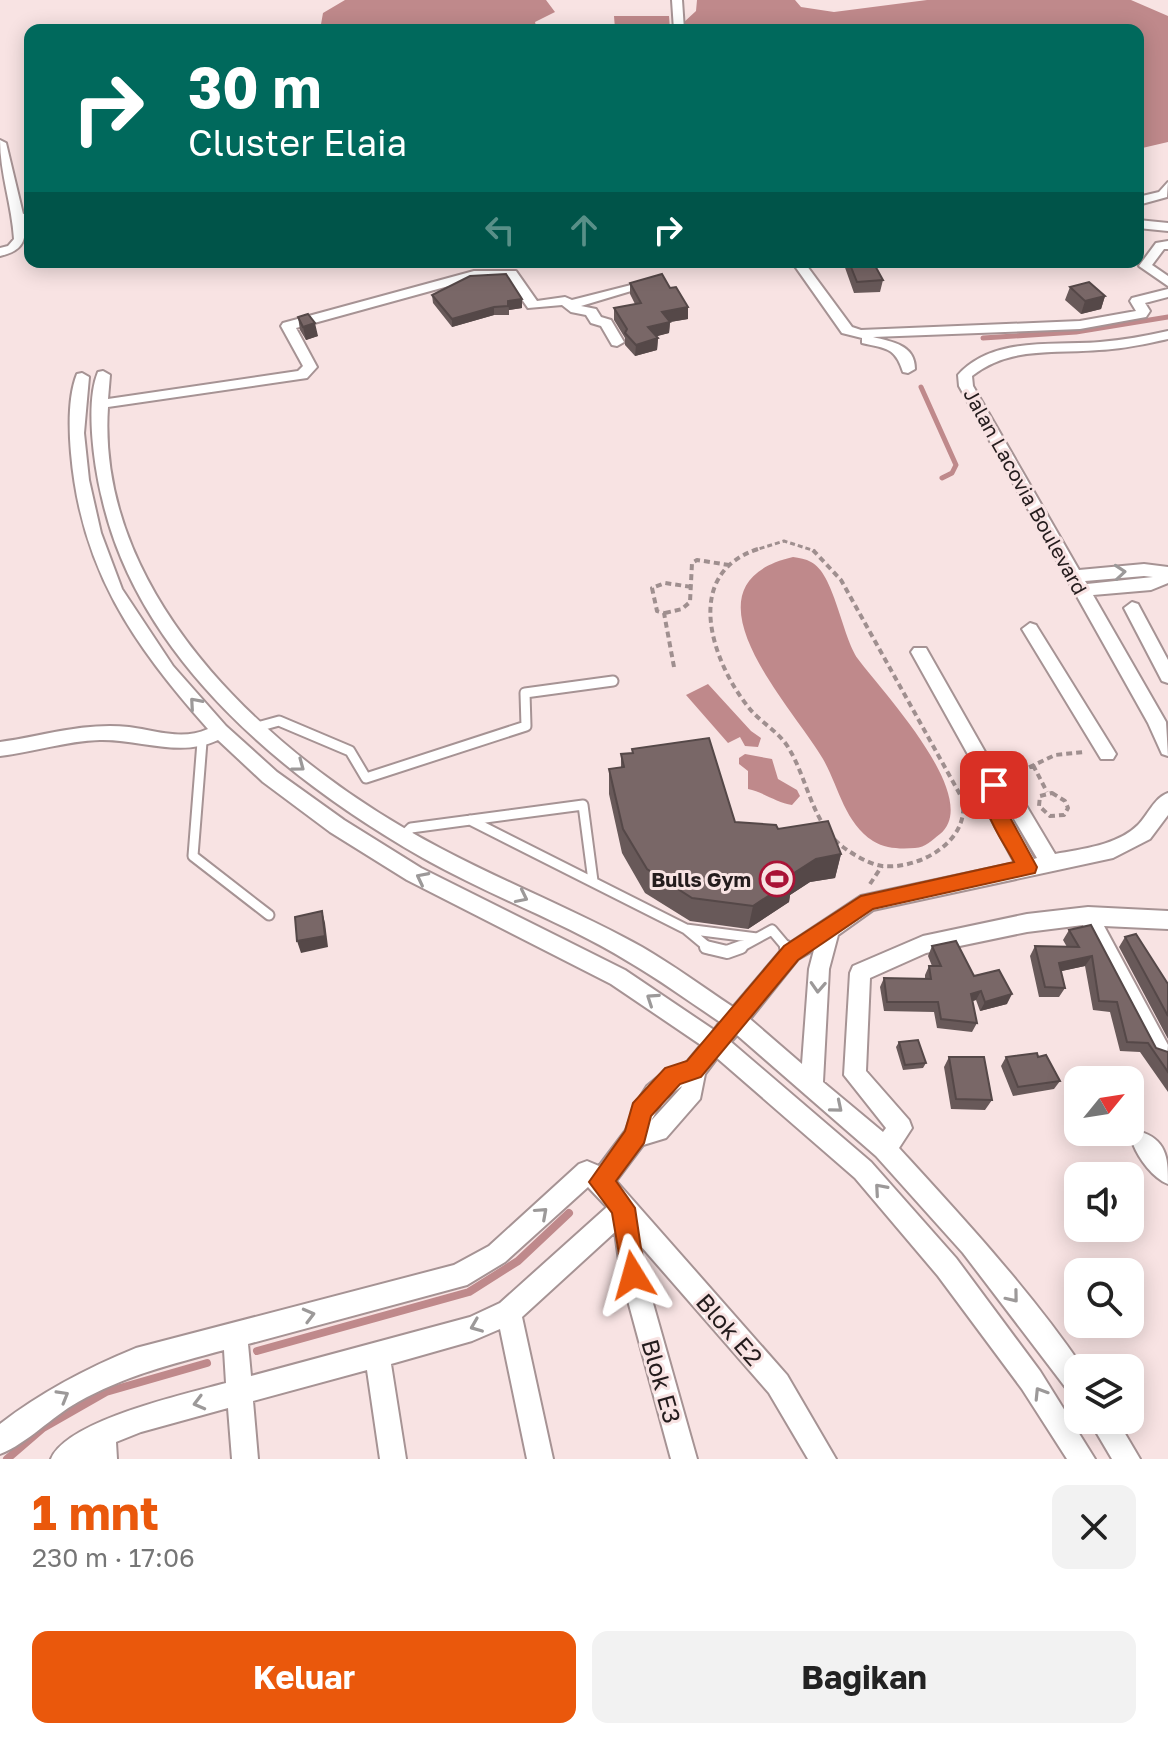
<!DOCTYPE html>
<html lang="id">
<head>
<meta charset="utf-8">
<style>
  :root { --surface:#fff; --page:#f2f2f2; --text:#222; --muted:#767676; --accent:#ea580c }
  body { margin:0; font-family:"Golos Text",sans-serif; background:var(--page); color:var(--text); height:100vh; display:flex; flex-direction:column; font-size:30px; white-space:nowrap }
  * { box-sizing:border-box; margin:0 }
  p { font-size:26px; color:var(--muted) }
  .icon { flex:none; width:44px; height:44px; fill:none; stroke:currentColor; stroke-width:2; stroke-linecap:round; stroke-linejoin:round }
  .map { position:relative; height:1459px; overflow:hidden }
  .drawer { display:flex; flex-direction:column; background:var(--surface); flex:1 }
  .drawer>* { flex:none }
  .top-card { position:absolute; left:24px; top:24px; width:1120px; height:244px; border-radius:16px; box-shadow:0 4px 20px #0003; background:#00695c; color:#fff; overflow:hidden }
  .needle { width:52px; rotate:60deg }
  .tools { position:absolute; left:1064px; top:1066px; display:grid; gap:16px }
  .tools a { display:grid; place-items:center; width:80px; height:80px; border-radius:16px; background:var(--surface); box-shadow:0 4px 20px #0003; font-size:40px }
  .pin { position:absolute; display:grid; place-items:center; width:68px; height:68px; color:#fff; margin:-34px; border-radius:16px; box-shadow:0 4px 12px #0006 }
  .me { position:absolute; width:88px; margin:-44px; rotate:352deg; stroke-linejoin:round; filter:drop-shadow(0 0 6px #0008) }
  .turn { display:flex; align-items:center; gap:28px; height:168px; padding:0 32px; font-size:36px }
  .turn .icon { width:104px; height:104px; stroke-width:2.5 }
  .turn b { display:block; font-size:56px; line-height:68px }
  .lanes { display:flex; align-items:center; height:76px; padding:0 32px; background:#0003; justify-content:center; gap:40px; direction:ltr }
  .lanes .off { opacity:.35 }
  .round { display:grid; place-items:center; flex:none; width:84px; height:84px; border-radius:16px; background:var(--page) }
  .overview { display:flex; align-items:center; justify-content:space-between; height:136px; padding:0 32px }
  h1 { font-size:48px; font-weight:700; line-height:60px; color:var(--accent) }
  .action { display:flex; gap:16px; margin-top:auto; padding:16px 32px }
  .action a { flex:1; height:92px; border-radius:16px; background:var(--accent); color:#fff; font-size:32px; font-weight:700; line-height:92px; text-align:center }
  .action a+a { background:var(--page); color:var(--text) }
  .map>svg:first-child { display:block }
</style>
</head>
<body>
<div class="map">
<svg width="1168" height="1459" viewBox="0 0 1168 1459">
  <rect width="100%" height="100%" fill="#f8e3e3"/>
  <path fill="#bf898b" d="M345 0H546L555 12 535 22 537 30H320L323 13Z
    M697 0H795L801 7 834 12 927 0H1131L1168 16V142L1138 149V30H688L683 23 696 11Z
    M614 16H669L670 29H615Z
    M793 557C799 558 806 559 811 562 834 573 842 636 858 659 879 688 984 798 940 834 931 841 926 847 915 848 901 849 886 849 873 841 844 822 839 787 823 759 793 707 673 585 793 557Z
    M708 684 751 731 761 738 758 747 745 746 740 737 728 743 686 695Z
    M745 754 772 759 778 779 797 790 800 796 792 805C777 803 763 792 748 789V771L739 764V758Z"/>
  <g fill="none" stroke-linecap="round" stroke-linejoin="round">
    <path stroke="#bf898b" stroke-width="5" d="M983 338 1076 332 1168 317
      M921 387 956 465 952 473 942 478"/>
    <path stroke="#bf898b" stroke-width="8" d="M257 1351 469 1292 518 1261 569 1213
      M7 1459 43 1428 106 1392 207 1363"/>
    <g stroke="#a69394" stroke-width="13">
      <path id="lane-far1" d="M254 728 279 721 350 751 366 778 526 726 525 693 613 681
        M202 742 193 856 269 915
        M470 820 686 929 757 938
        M403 836 411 828 583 805 593 881
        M686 929 710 949
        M737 949 772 930 788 949"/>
    </g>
    <g stroke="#a69394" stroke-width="16">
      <path id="lane" d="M706 947 727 952 741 947
        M786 947 791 953"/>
    </g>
    <g stroke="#a69394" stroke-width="4">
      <path id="street" d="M672 0H682L684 30H674Z
        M0 140 6 143 23 214 30 212V221L25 223C26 244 20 251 0 256V248L8 246 14 239C12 205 0 174 0 140Z
        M1168 182 1167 197 1138 205V197L1159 192Z
        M1138 220 1168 223V231L1138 228Z
        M1168 241V249H1164L1152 265 1168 276V286L1139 266 1156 243Z
        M792 262H804L852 327 861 330 1080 321 1136 311 1130 301 1132 298 1168 289V297L1145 303 1150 311 1146 317 1080 329 873 337C893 342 915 345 915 369L908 373 903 372C895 347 887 349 862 343V338L842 333Z
        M474 271H516L537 301 565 297 572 300 635 284 641 288 581 306 596 309 601 317 611 320 624 342 617 346 612 345 601 326 591 323 586 315 571 312 562 305 528 308 507 278 474 279 296 328 317 367 307 378 108 407C95 603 283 766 440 848 506 883 577 911 642 947 673 965 703 987 733 1007L784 947 861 896 1015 863 988 813 985 785 911 652 914 648H926L1001 780 1024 802 1055 854C1082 849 1118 845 1138 825 1148 815 1154 798 1168 793V815L1150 839 1113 858 873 910 838 935 829 969 823 1082 883 1132 886 1128 844 1075 850 973 853 966 923 936 1027 914 1088 907 1168 911V929L1104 926 1168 1045 1167 1056 1159 1059 1151 1056 1083 925 1027 932 926 953 870 978 866 1071 909 1120 912 1128 899 1148C963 1218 1029 1289 1083 1368H1078V1396L1069 1392 963 1253 876 1156 737 1035 731 1042 871 1162 956 1258 1040 1371 1095 1459H1067L1022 1389 938 1276 855 1178 717 1058 705 1074 700 1099 666 1138 643 1145 616 1181 787 1375 836 1459H808L769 1393 640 1245 645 1275 697 1459H671L621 1275 615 1232 522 1317 553 1459H527L500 1329 472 1341 391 1364 406 1459H380L367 1370 253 1401 258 1459H232L228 1408 141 1432 116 1442 117 1459H51C67 1420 186 1394 226 1383L224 1350C172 1364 124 1376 78 1402 51 1417 28 1443 0 1454V1424C41 1392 87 1368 136 1348L454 1265 489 1246 579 1164 587 1161 599 1166 626 1130 635 1105 647 1086 664 1072 687 1062 701 1045 611 984 407 880 330 832 263 782 218 740C180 758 140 739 100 740 66 741 33 752 0 756V742C43 736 85 722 129 727 154 730 182 741 208 729 133 644 81 570 71 453 69 430 68 396 77 374L82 373 89 377 84 433 89 480 101 533 122 589 173 666 226 726 277 772 344 820 421 868 625 970 714 1030 720 1022C690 1002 660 980 629 962 564 922 490 896 423 858 286 780 138 659 102 498 94 465 85 403 98 372L103 371 110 375 108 399 298 371 303 366 281 326 283 323ZM1006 808 1010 812 1037 858 1034 859ZM814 950 809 969 802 1064 750 1019 798 959ZM682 1086 681 1088 651 1121 662 1101ZM588 1187 607 1207 500 1303 470 1317 251 1376 248 1344 467 1285 505 1262Z
        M1168 331V339C1145 344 1123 349 1099 350 1054 354 1010 346 972 376L973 386 1079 570 1144 564 1168 567V583L1151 590 1093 595 1166 722 1168 756 1162 754 1148 723 959 386 958 375C993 336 1053 346 1100 342 1123 340 1146 336 1168 331ZM1144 576 1153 577 1087 584 1085 581Z
        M1132 602 1138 604 1168 660V683L1162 681 1124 608Z
        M1030 623 1036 625 1113 749 1116 754 1113 759H1101L1022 629Z
        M1144 1133C1168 1142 1168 1162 1168 1184 1153 1178 1139 1159 1133 1144L1136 1136Z
        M1089 1420H1117L1140 1459H1112Z"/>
    </g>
    <path stroke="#9f8f8f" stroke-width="3" stroke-dasharray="5 3" stroke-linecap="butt" d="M752 551 784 541 815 551"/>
    <path stroke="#9f8f8f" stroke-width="4" stroke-dasharray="6 4" stroke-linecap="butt" d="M758 549C681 574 712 662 749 708 760 722 778 731 788 747 808 779 811 822 843 847 854 855 869 864 882 866 920 870 972 840 962 798L841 580 812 549
      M665 613 682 609 690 602 692 563 697 560 729 565
      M674 667 664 613 657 611 652 588 665 583 692 587
      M1033 765 1047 792
      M1011 776 1055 755 1084 752
      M1052 793 1065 801 1068 808 1064 815 1050 816 1039 806 1040 796Z
      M870 884 882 866"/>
    <use href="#lane-far1" stroke="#fff" stroke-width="9"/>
    <use href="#lane" stroke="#fff" stroke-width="12"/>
    <use href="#street" fill="#fff" fill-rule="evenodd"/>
  </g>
  <path fill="#685959" d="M843 262H873L883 280 880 292 854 293Z
    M630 283 670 288 688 307V319L670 322 669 333 656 336 658 338 657 350 635 356 625 345V338L614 320V308L635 304 630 294Z
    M1070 287 1105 296 1101 309 1081 314 1065 300Z
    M432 295 522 299V308L509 310V315H494L452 327 433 303Z
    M298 317 318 336 306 340 300 330Z
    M632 749 735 822 778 829 841 854 835 878 810 882 790 895 789 902 748 929 690 921 645 893 622 853 609 794V769L621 767V754L632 753Z
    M1091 925 1156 1048 1168 1052V1092L1140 1052 1120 1051 1110 1012 1093 1010 1085 966 1061 971 1065 988 1059 997H1039L1030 956 1035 946 1067 947 1063 940 1069 930Z
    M1125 937 1168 984V1039L1119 947Z
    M932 946 974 976 1007 1004 980 1011 976 1000 972 1001 977 1023 972 1032 937 1028 934 1012 884 1011 880 987 884 978 925 979V975L929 966H932L928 956Z
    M899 1042 926 1063 923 1068 903 1070 896 1047Z
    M949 1057 992 1100 985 1110 951 1109 944 1067Z
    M1006 1057H1038L1060 1081 1054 1089 1013 1096 1001 1066Z"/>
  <path fill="#554848" d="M1105 296 1101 309 1081 314 1085 301Z
    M522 299V308L509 310 508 301Z
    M494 307V315L452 327V319Z
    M688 307V319L670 322 669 333 647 339 648 327 662 312Z
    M315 323 318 336 306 340 303 327Z
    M658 338 657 350 635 356 636 345Z
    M841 854 835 878 810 882 790 895 789 902 748 929 753 906 791 875 816 859Z
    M322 911 325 923 328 947 301 953 297 941Z
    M1092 956 1085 966 1053 973 1059 963Z
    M981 991 976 1000 966 1003 971 994Z
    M1012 994 1007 1004 980 1011 985 1002Z"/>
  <path fill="#796767" stroke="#554848" stroke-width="2" d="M849 262H873L883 280 857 282Z
    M506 274 522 299 508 301V306L494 307 452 319 432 295 470 276Z
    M662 274 670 288 676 287 688 307 662 312 670 322 648 327 658 338 636 345 625 333 627 329 614 308 641 303 630 283Z
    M1089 282 1105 296 1085 301 1070 287Z
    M308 314 315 323 303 327 298 317Z
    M709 738 735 822 776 825 778 829 828 821 841 854 816 859 791 875 794 879 753 906 692 898 647 869 623 829 609 769 624 767 621 754 633 753 632 749Z
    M322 911 325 936 297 941 295 917Z
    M1091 925 1156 1048 1168 1052V1072L1148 1043 1127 1042 1117 1002 1099 1001 1092 956 1059 963 1065 988 1045 987 1035 946 1079 947 1069 930Z
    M1136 934 1168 984V1016L1125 937Z
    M956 941 974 976 999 970 1012 994 985 1002 981 991 971 994 977 1023 941 1019 938 1002H887L884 978 931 979 929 966H941L932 946Z
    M918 1040 926 1063 905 1065 899 1042Z
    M1037 1053 1038 1057 1046 1055 1060 1081 1018 1087 1006 1057Z
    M949 1057H984L992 1100 956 1099Z"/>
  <defs><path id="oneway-chevron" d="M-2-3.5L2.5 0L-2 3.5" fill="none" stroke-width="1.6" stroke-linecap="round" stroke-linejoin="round" transform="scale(2)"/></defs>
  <g stroke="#9c9999">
    <use href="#oneway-chevron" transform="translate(1120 572) rotate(-5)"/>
    <use href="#oneway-chevron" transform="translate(195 703) rotate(-131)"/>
    <use href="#oneway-chevron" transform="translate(299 766) rotate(37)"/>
    <use href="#oneway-chevron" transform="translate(422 878) rotate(-153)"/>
    <use href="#oneway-chevron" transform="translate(522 897) rotate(26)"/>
    <use href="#oneway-chevron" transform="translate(818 987) rotate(93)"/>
    <use href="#oneway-chevron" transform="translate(652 999) rotate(-146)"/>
    <use href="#oneway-chevron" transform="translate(837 1107) rotate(40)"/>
    <use href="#oneway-chevron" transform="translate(880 1189) rotate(-131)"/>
    <use href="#oneway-chevron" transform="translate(542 1213) rotate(-42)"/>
    <use href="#oneway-chevron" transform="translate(1013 1297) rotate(51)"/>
    <use href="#oneway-chevron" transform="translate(309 1315) rotate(-15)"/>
    <use href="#oneway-chevron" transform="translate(476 1326) rotate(158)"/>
    <use href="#oneway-chevron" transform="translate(1040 1393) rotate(-122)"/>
    <use href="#oneway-chevron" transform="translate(63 1396) rotate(-30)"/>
    <use href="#oneway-chevron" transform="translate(199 1403) rotate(165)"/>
  </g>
  <path fill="#ea580c" stroke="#983908" stroke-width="2" d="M994 778 1000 780 1007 812 1037 867 1035 873 873 909 798 960 701 1077 680 1084 651 1116 644 1143 616 1181 635 1208 645 1275 641 1284 633 1287 624 1284 612 1213 589 1182 625 1131 633 1103 665 1068 687 1061 784 946 861 896 1014 862C1002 839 976 806 987 780Z"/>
  <defs>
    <g id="stadium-ring" transform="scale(1.8)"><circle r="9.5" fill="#f8e3e3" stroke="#a91236" stroke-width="1.5"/><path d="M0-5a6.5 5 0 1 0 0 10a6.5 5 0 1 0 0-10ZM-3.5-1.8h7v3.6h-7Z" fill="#a91236"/></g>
  </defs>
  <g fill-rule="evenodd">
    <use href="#stadium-ring" x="777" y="879"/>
  </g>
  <g text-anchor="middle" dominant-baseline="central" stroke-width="6" stroke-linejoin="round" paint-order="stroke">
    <g font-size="20" fill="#241c1d" stroke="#f8e3e3">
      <text transform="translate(1026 491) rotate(61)">Jalan Lacovia Boulevard</text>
    </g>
    <g font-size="20" font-weight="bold" fill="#241c1d" stroke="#f8e3e3" text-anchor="end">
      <text x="751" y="879">Bulls Gym</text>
    </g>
    <g font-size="24" fill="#241c1d" stroke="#f8e3e3">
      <text transform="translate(730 1329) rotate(49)">Blok E2</text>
      <text transform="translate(662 1381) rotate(74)">Blok E3</text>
    </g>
  </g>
</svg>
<div class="tools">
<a><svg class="needle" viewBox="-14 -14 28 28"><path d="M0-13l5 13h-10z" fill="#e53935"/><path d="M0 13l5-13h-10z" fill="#767676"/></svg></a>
<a><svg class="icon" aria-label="sound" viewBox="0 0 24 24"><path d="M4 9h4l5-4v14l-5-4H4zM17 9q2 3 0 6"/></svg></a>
<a><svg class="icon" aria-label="search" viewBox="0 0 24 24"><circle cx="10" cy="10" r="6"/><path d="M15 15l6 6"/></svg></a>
<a><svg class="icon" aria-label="layers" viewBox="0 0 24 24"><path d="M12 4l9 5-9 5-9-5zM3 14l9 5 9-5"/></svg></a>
</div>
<div class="pin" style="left:994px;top:785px;background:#d93025"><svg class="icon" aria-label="arrive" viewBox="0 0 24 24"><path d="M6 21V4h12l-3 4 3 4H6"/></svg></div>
<svg class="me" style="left:633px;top:1275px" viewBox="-20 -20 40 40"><path d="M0-17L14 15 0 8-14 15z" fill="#ea580c" stroke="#fff" stroke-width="4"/></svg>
<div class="top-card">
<div class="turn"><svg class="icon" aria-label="right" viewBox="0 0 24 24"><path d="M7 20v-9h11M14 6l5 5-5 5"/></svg><div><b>30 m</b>Cluster Elaia</div></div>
<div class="lanes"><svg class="icon off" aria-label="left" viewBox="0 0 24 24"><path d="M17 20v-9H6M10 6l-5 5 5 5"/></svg><svg class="icon off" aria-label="ahead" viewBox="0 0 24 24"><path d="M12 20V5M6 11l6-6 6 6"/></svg><svg class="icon" aria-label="right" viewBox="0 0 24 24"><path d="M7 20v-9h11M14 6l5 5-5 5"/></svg></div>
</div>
</div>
<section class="drawer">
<div class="overview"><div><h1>1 mnt</h1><p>230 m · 17:06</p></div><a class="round"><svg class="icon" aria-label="close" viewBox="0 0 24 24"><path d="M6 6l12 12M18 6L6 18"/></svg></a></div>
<div class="action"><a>Keluar</a><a>Bagikan</a></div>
</section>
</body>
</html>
